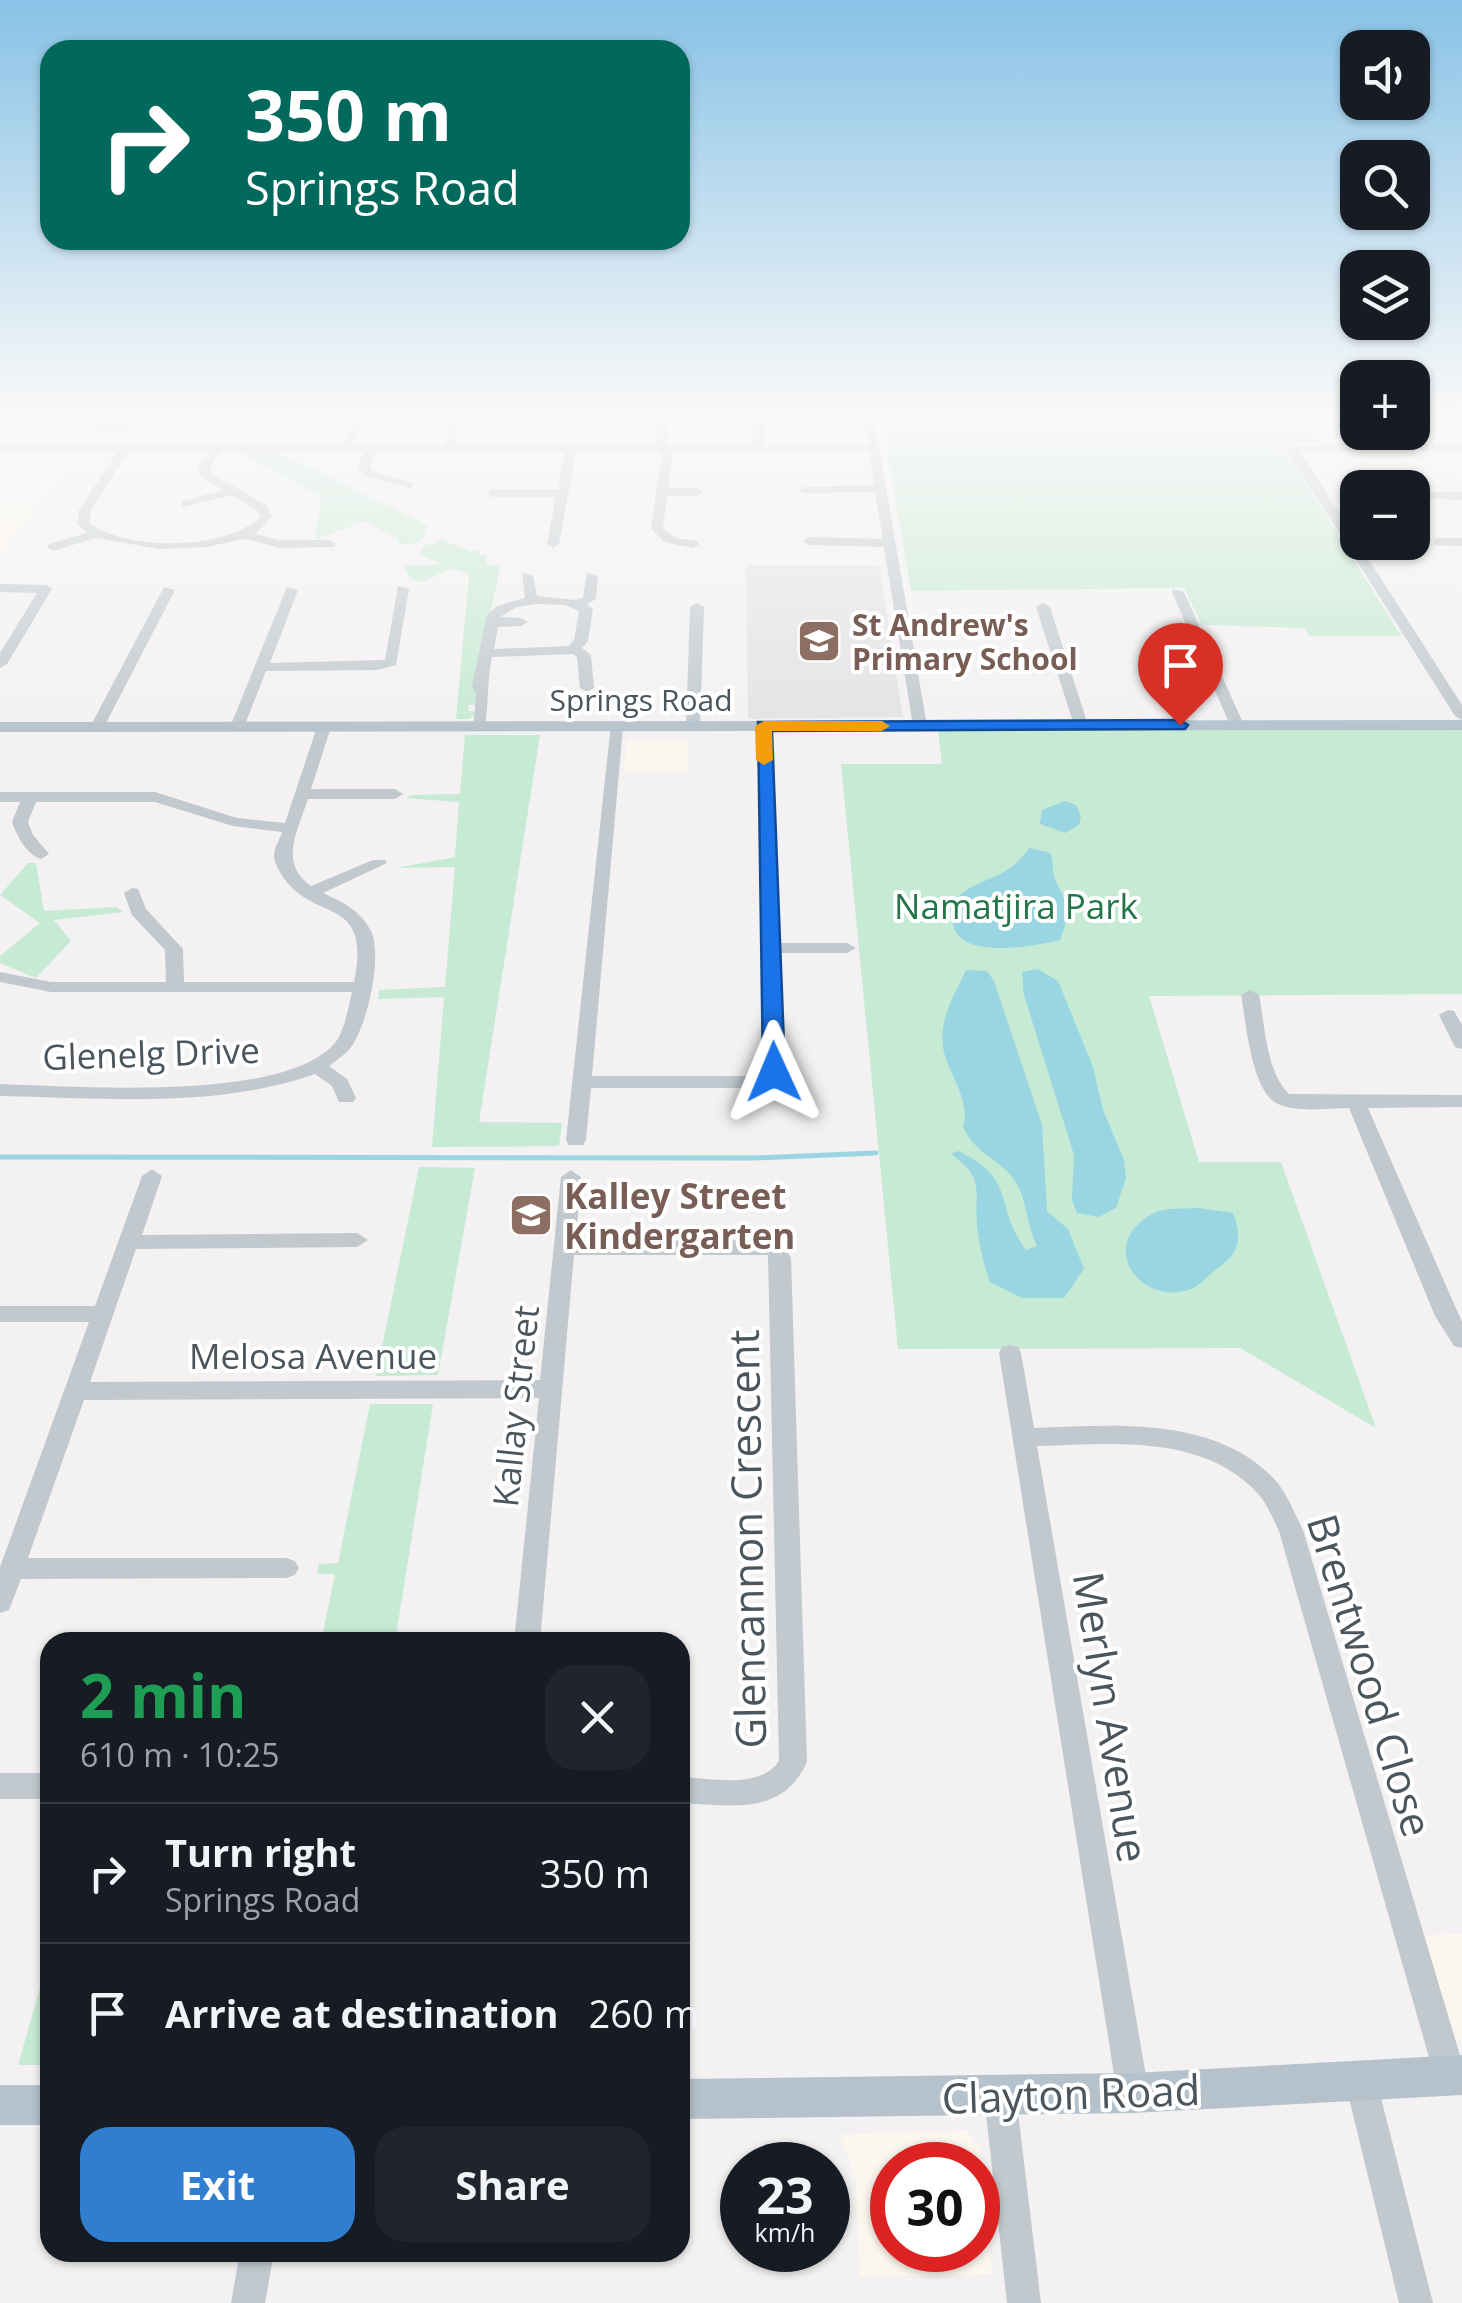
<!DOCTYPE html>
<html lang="en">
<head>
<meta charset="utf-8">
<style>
  :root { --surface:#171b24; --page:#20242c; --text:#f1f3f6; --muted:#9ea1a6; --line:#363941; --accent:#317dce }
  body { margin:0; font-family:"Open Sans",sans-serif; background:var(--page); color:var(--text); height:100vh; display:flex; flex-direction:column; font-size:38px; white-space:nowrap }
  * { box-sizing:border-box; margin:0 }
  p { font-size:32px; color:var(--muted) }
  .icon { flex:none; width:55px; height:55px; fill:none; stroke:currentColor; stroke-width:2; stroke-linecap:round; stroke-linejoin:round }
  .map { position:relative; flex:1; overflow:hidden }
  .drawer { position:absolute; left:40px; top:1632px; width:650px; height:630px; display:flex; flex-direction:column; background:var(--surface); border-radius:30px; box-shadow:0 2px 8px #0004 }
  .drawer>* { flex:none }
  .hud { position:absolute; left:40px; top:40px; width:650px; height:210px; border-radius:30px; box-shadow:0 2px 8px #0004; background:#00695c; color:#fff; overflow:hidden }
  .tools { position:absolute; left:1340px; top:30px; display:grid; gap:20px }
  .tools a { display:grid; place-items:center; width:90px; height:90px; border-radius:20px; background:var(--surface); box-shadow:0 2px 8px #0004; font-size:50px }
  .speed { position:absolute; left:720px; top:2142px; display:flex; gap:20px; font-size:50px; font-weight:700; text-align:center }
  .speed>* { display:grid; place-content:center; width:130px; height:130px; border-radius:50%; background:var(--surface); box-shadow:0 2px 8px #0004; line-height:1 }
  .speed small { font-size:25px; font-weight:400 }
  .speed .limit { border:15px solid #d22; background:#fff; color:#111 }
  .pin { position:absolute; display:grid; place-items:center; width:85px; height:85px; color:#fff; margin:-102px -42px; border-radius:50% 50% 50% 0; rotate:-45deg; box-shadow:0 0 10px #0007 }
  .pin .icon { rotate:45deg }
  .me { position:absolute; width:110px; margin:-55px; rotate:359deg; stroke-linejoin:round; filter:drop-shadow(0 0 8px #0008) }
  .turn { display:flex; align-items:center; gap:35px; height:210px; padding:0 40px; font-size:45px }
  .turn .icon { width:130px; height:130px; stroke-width:2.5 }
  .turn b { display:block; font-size:70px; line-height:85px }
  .round { display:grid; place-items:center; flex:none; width:105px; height:105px; border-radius:30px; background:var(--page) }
  .head { display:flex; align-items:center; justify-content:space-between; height:170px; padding:0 40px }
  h1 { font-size:60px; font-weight:700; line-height:75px; color:#1e9e55 }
  .button { display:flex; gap:20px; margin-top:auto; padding:20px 40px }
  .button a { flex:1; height:115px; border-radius:30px; background:var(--accent); color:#fff; font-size:40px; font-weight:700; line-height:115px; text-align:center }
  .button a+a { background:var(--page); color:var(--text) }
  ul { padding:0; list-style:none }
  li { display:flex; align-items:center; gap:30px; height:140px; padding:0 40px; border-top:2px solid var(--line) }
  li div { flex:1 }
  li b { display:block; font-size:38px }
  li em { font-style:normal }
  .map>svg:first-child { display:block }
</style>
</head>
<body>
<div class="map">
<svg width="1462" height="2303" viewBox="0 0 1462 2303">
  <rect width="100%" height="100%" fill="#f3f1f2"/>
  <path fill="#fbf6ee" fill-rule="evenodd" d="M0 450H78L0 557Z
    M689 739 688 772H624L627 740Z
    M1462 1934V2041L1438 2043 1408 1935Z
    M967 2130 980 2149 992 2274 860 2277 856 2178 839 2135ZM892 2165H978V2250H892Z"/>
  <path fill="#e4e3e3" d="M746 565H879L903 717 748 719Z"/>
  <path fill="#c6ead3" d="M881 417H1303L1321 443 1275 444 1279 451H1286L1401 636H1309L1305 628 1202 625 1184 588 911 591Z
    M239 453H281L427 525 423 538 414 544 398 545 399 539 364 521 315 540 321 497Z
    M440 539 473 552 480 550V555H487L486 565H501L474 685 477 705H469L468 711 477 712 469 719H456L469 574 452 568 422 582 411 579 403 565H445L420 555 424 544 432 545Z
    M1462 729V994L1149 996 1199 1162H1281L1376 1428 1240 1348 898 1349 841 764H942L938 730Z
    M465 735H540L479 1122 562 1123 559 1146 432 1147 444 997 378 999 379 990 445 987 455 867 396 868 455 857 459 802 406 798 411 795 460 794Z
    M28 863H36L44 911 116 907 123 912 54 920 71 941 36 978 0 963V956L40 923 0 895Z
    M419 1167 475 1168 438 1375 376 1376Z
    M370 1404H433L395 1642H321L335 1574H317L319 1564 338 1563Z
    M50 1953V2065H18Z"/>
  <path fill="#99d6e2" d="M1065 801 1076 805 1081 816 1079 825 1065 833 1040 824 1042 810Z
    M1029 848 1051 853 1054 877 1070 911 1060 940C1037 946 973 957 957 934 951 925 952 913 952 902 977 875 1006 883 1029 848Z
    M1038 969 1058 981 1093 1067 1103 1110 1124 1160 1126 1178 1116 1208 1099 1217 1077 1213 1072 1200 1074 1155 1024 995 1022 972Z
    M966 970 987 971 994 981 1042 1125 1047 1211 1068 1229 1084 1269 1064 1298H1022L990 1282C983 1263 979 1245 977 1225 974 1192 986 1178 951 1154L958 1151C1018 1179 993 1205 1026 1250L1037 1246C1027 1227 1027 1202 1017 1184 1002 1159 973 1154 963 1126 971 1102 950 1076 944 1052 937 1021 954 996 966 970Z
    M1199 1208 1233 1213C1242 1236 1240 1253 1219 1267 1208 1275 1201 1286 1188 1290 1140 1305 1096 1246 1152 1214 1164 1207 1185 1209 1199 1208Z"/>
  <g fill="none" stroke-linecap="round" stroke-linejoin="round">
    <path stroke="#99d6e2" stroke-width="5" d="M0 1157 754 1158 876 1153"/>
    <path fill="#c1c9ce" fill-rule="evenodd" d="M49 417C70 417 92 427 113 426 140 425 166 416 193 417L110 433Z
      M356 417H366L353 445H443L454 417H464L454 445H656L657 417H667V445H753L754 417H764L765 445H868L864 417H874L927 726 920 730 913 726 884 547 809 545 803 541 809 537 883 539 875 492 804 493 798 490 804 487 874 485 869 451 673 452 668 488H697L703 492 697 496H667L663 528 676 538 697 541 699 544 693 548 664 542 651 528 662 453 657 452H576L559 544 553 548 547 544 556 497H492L486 493 492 489H558L565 452H375L370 466 372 471 413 483V487L409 488 363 475 358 466 364 452H219L210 469 211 473 266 505 272 517 255 534 280 540H330L336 544 334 547 280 548 245 539 206 547 159 549 96 538 53 551 47 547 49 544 87 533 77 524 79 510 117 452H0V446L342 445ZM128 452H208L198 469 202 477 223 490 182 501V507L231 495 257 510 260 517C226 551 127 551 89 523L91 510Z
      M1462 444V450L1300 452 1462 705V720L1455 716 1286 449 1292 446Z
      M1424 492H1462V500L1420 498 1418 496Z
      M1438 538H1462V546L1434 545V539Z
      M522 573 533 576 537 596 575 600 583 597 587 573 598 576 596 599 587 604 593 609 588 641 582 648 591 655 594 688 587 692 580 688 577 657 573 654 492 657C487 681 489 702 485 727L473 730 476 695 472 686 487 615 497 606 525 598ZM537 604 565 605 579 611 574 640 569 646 494 649 498 627 521 626 528 622 521 618 500 617 517 607Z
      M0 584 46 585 52 589 7 664 0 668V653L37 593 0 592Z
      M398 586 409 589 396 665 377 670 266 671 244 727 232 730 230 727 287 587 298 590 270 663 385 660Z
      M164 587 175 590 104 727 92 730 90 727Z
      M1173 589 1184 592 1244 725 1242 728 1230 725 1172 592Z
      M697 603 704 607 700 726 693 730 686 726 690 607Z
      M1043 603 1050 607 1088 725 1086 728 1074 725 1036 607Z
      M764 722 771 726 779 943H847L856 948 847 953H779L783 1072 776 1083 754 1088H591L586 1140 583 1145H569L566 1140 611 724 623 727 592 1076H754L764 1072 757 726Z
      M324 723 331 727 311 789H395L403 794 395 799H308C298 830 278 863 311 886L373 860H385L387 863 323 893C343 902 361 911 371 931 383 957 367 1030 348 1051 343 1056 335 1061 329 1066L347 1079 356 1098 353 1102H339L332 1086 315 1074C215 1109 105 1098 0 1096V1084C77 1086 283 1103 335 1043 345 1030 348 1008 352 992H51L0 982V972L51 982H166L165 950 132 915 124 893 132 888 138 889 146 909 183 949 184 982H354C372 894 315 924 283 877 279 871 274 862 274 855 274 848 280 839 282 832L233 826 155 802H36L28 822 33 835 49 854 41 859C26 854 17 836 12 822L20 802H0V792H155L237 818 285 823 317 727Z
      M1250 990 1259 995C1265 1025 1266 1072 1289 1094L1462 1095V1107L1368 1108 1462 1322V1348L1454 1346 1435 1316 1349 1108C1327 1108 1299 1113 1278 1104 1251 1092 1246 1021 1241 995Z
      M1448 1010 1454 1011 1462 1025V1049L1455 1047 1439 1015Z
      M152 1169 162 1176 142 1235 357 1233 368 1240 357 1247 136 1249 90 1382 540 1380 561 1177 571 1170 581 1177 576 1241 760 1240 783 1244 791 1258 807 1762C782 1817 731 1805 680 1803V1777C710 1778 760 1790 779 1761L768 1255H574L540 1642H514L539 1398 84 1400 28 1558H286L295 1561 299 1568 295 1575 286 1578 21 1579 9 1610 0 1613V1567L89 1322H0V1306H95L142 1176Z
      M1010 1345 1018 1347 1021 1353 1034 1428C1115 1425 1217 1415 1277 1482 1288 1496 1295 1514 1303 1530L1462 2062 1461 2086 1450 2091 1439 2086 1434 2075 1279 1531C1273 1519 1268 1506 1260 1496 1205 1433 1113 1444 1037 1446L1149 2093 1144 2104 1133 2109 1122 2104 1117 2093 999 1353 1002 1347Z
      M0 1773H50V1799H0Z
      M1361 2066 1372 2071 1377 2082 1433 2303H1399L1345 2082 1350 2071Z
      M1000 2080 1011 2085 1016 2096 1041 2303H1007L984 2096 989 2085Z
      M240 2252H274L265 2303H231Z"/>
    <path fill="#b5c2cc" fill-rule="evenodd" d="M1462 720V730L0 732V722Z
      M1462 2055V2095L1133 2113 680 2119V2079L1133 2073Z
      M0 2085H50V2125H0Z"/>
  </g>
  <linearGradient id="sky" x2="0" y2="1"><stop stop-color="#88c2e6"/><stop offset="0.56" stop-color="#faf9f9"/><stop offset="1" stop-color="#faf9f9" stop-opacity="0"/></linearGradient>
  <rect width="1462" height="739" fill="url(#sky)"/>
  <path fill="#1a73e8" stroke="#114b97" stroke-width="2.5" d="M1180 720 1188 725 1185 729 772 731 785 1072 774 1079 766 1077 763 1072 758 722Z"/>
  <path fill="#f59e0b" d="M764 721H882L890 726 882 731H772L773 760 764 765 756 760 755 726Z"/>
  <defs>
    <g id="school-square" transform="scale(2.25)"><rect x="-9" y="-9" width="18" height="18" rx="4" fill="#8d6e63" stroke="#fff"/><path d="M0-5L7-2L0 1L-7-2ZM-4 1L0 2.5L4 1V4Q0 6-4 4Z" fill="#fff"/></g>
  </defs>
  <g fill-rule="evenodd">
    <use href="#school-square" x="819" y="641"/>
    <use href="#school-square" x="531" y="1215"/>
  </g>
  <g text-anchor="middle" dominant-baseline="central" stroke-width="8" stroke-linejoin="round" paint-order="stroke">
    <g font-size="30" font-weight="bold" fill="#785e54" stroke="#fff" text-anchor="start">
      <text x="852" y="624">St Andrew's<tspan x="852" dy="34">Primary School</tspan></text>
    </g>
    <g font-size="30" fill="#4b555c" stroke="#fff">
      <text x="641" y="699">Springs Road</text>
    </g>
    <g font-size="35" fill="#247649" stroke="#fff">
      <text x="1016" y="905">Namatjira Park</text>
    </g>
    <g font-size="35" fill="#4b555c" stroke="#fff">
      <text transform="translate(151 1053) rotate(-2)">Glenelg Drive</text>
      <text x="313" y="1355">Melosa Avenue</text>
      <text transform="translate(515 1406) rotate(-84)">Kallay Street</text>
    </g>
    <g font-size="35" font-weight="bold" fill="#785e54" stroke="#fff" text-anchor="start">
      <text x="564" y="1195">Kalley Street<tspan x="564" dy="40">Kindergarten</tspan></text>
    </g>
    <g font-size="42" fill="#4b555c" stroke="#fff">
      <text transform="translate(746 1539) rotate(-91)">Glencannon Crescent</text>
      <text transform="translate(1371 1675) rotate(73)">Brentwood Close</text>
      <text transform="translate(1112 1717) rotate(81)">Merlyn Avenue</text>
      <text transform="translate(1071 2093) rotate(-2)">Clayton Road</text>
    </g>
  </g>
</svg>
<div class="tools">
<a><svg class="icon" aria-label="sound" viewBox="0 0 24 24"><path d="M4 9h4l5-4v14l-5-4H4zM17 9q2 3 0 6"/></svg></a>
<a><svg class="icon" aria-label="search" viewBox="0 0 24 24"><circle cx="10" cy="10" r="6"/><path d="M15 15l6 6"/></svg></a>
<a><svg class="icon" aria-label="layers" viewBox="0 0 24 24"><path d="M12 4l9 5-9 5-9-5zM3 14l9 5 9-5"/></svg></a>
<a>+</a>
<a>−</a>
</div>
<div class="speed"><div>23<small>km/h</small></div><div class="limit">30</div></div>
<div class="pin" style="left:1180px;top:725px;background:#d93025"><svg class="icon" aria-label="arrive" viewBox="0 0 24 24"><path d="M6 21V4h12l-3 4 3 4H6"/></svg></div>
<svg class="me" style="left:774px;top:1072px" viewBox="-20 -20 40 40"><path d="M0-17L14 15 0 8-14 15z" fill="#1a73e8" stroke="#fff" stroke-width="4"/></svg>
<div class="hud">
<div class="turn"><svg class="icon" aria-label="right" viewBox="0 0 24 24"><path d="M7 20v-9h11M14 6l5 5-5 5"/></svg><div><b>350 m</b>Springs Road</div></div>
</div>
<section class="drawer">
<div class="head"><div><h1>2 min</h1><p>610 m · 10:25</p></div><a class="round"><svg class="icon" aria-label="close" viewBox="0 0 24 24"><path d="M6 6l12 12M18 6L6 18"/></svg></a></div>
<ul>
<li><svg class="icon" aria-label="right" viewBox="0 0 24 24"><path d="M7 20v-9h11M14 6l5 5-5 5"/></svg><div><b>Turn right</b><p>Springs Road</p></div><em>350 m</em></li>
<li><svg class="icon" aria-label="arrive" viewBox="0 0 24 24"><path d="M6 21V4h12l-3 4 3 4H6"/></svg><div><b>Arrive at destination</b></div><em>260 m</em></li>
</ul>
<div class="button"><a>Exit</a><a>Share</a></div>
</section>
</div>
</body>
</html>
